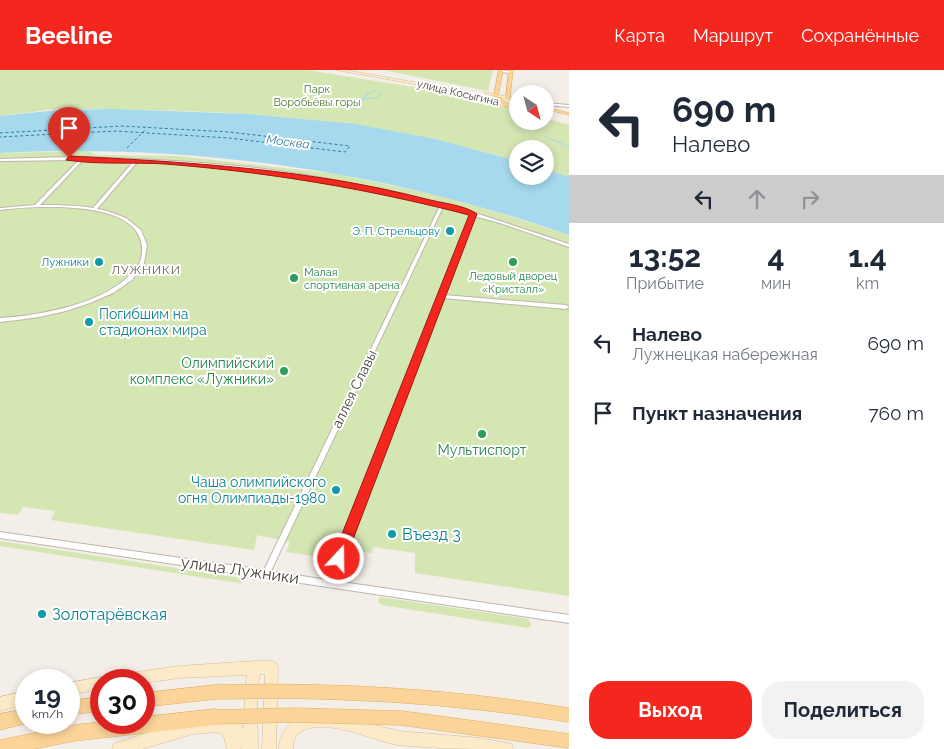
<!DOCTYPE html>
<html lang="ru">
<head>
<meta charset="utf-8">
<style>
  :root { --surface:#fff; --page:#f2f2f3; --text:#1f2937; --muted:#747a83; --accent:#f4271e }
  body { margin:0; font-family:Raleway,sans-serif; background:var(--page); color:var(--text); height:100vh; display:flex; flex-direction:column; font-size:19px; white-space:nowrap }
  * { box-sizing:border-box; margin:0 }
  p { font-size:16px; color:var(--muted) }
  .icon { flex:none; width:28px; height:28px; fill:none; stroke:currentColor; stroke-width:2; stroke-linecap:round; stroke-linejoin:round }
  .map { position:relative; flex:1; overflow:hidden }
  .side { display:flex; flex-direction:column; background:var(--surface); width:375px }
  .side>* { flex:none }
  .hud { background:#fff; color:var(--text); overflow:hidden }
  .needle { width:32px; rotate:144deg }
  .tools { position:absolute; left:509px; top:15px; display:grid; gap:10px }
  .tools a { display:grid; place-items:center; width:45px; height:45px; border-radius:50%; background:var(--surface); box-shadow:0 2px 8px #0003; font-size:25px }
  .speed { position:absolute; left:15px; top:599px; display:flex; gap:10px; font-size:25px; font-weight:700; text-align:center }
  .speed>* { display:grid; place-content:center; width:65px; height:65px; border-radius:50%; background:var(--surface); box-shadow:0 2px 8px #0003; line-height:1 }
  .speed small { font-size:12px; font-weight:400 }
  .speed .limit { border:8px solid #d22; background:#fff; color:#111 }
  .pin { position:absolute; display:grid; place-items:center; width:42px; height:42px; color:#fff; margin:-51px -21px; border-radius:50% 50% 50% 0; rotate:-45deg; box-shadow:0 0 5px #0007 }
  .pin .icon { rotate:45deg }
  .me { position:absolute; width:55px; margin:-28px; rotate:21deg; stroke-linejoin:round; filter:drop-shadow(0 0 4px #0008) }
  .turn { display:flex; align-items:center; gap:18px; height:105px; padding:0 20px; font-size:22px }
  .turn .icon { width:65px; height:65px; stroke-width:2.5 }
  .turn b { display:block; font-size:35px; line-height:42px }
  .lanes { display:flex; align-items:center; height:48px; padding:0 20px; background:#0003; justify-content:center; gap:25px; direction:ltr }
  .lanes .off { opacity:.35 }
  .eta { display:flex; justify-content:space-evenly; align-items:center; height:85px; text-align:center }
  .eta b { font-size:30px; font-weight:700; line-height:35px }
  .action { display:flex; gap:10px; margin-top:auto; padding:10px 20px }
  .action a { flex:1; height:58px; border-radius:20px; background:var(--accent); color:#fff; font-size:20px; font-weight:700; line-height:58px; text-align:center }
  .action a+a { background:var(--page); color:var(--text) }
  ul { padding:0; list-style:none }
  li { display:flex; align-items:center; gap:15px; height:70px; padding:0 20px }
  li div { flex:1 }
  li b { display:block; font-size:19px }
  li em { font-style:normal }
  header { display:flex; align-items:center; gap:30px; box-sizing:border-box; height:70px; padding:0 25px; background:var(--accent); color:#fff }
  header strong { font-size:24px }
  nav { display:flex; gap:28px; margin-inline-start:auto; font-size:18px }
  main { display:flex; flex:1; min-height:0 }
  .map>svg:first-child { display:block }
</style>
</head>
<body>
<header>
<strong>Beeline</strong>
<nav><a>Карта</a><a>Маршрут</a><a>Сохранённые</a></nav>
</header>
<main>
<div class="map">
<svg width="569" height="679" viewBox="0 0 569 679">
  <rect width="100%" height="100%" fill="#f3efe8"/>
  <path fill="#d4e6b2" d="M0 0H307L451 23 517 40 518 51H545V48L569 55V107L545 99V79H518L517 91C407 59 300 45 185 41 143 40 102 38 60 39 40 40 20 44 0 46Z
    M383 0H493L488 21Z
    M88 81 97 85 178 86 337 104 455 129 569 165V526L415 503V483L373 477 372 483 335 479 330 488 286 482 290 472 257 465 254 480 51 450 55 441 23 437 18 445 0 443V83Z
    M0 471 241 508H243L242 513 232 512 0 476Z
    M380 527 528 549 532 556 528 558 382 535 378 532Z"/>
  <path fill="#a6d9ee" d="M115 39 249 44 355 54 435 69 517 91 518 106H545V99L569 107V165C387 101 191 73 0 83V46L58 40Z"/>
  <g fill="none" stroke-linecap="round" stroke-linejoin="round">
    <path stroke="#a6d9ee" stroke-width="1" d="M364 29 376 28 382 23
      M365 39 358 34 364 29 362 28 367 26 366 24 375 20
      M544 66 569 77
      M567 101H569"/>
    <path stroke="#2f7da0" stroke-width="1" stroke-dasharray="3 2.5" stroke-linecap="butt" d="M0 63 122 56 229 62 350 76 345 82 229 68 115 61 0 67
      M127 78 145 60"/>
    <g stroke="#bfb5ab" stroke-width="2">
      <path id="street" d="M499 0 511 1 512 2 511 3 500 2Z
        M545 33 569 35V37L545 35Z
        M71 87C119 88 167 90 215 94 302 101 388 119 471 142H474L475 143 503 152 569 174V177L500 153 474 146 444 225 566 235 569 237 566 239 443 228 335 511 569 545V553L0 468V462L264 500 440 136C402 125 363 118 324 111 263 101 200 93 138 91L97 139 107 141 126 148 141 160 147 175 144 193 132 210 113 223 90 233 66 241 39 247 17 250 0 252V248C39 246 108 233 133 201 135 198 139 195 140 192 143 183 143 175 139 166 124 130 32 136 0 140V138L35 135 79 90 0 91V89ZM83 90 134 91 93 138C76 135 58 135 40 135ZM443 137 470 145 327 510 271 501Z"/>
    </g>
    <g stroke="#d2bc99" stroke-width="1">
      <path id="secondary" d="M337 0H345L441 17 508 35 506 36 441 19Z
        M485 22 508 27 510 28 508 29 486 24Z
        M255 591H272L276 593 278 597 276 679H262L265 604H260L257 618 258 679H242L240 676 241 679H227L224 667 218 662 193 664 142 679H112L114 674 119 672C150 663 218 633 244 658L245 618 247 605 179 608 144 613V610H117L118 605 123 604 179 596Z
        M101 607 106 610H101V619L69 625V613Z
        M26 621V634L0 641V627Z
        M316 644 340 646 399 661 480 668 512 674 514 679C476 679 436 679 398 675 381 672 366 665 349 661 336 658 317 654 304 660 295 663 293 671 293 679H279C281 655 294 648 316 644Z"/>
    </g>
    <g stroke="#e0af69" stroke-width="1">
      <path id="primary" d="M499 0H503L498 26 508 34 518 36V39L504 36 494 26Z
        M509 0H513L510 27 518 29V32L506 28Z
        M545 37 569 43V45L545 39Z
        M216 615 221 617 223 622 221 627 216 629 144 637V623Z
        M101 627V641L69 645V631Z
        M26 639V652H31L0 660V644Z
        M216 639 221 642 224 647 221 652 216 655 74 671 34 679H0V670L74 655 101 652H144V647Z"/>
    </g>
    <use href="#street" fill="#fff" fill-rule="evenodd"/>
    <use href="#secondary" fill="#fdeac8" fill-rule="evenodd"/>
    <use href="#primary" fill="#fbd499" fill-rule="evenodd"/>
    <g stroke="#e0af69" stroke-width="15" stroke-linecap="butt">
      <path id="primary-bridge" d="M216 622C335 619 451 626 569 645
        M216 647 294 645 401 648 569 671"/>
    </g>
    <use href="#primary-bridge" stroke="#fbd499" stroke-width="14"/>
  </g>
  <path fill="#f4271e" stroke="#9f1914" d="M69 86C188 92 310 99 426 129 441 133 465 135 477 144L344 493 339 495 334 493 332 489 469 145C369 119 268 102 165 94 133 92 99 95 66 90Z"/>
  <g fill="#0f9aa8" stroke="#fff" stroke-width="2">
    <circle cx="450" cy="161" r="5"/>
    <circle cx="99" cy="192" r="5"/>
    <circle cx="89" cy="252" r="5"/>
    <circle cx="336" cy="420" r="5"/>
    <circle cx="392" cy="464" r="5"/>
    <circle cx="42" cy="544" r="5"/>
  </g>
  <g fill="#2e9e5b" stroke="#fff" stroke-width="2">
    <circle cx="513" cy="192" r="5"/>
    <circle cx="294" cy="208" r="5"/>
    <circle cx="284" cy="301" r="5"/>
    <circle cx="482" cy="364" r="5"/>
  </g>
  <g text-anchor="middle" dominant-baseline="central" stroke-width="4" stroke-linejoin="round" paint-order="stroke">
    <g font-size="11" fill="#50772b" stroke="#fff">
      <text x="317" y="19">Парк<tspan x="317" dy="13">Воробьёвы горы</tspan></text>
    </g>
    <g font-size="11" fill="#463f37" stroke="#fff">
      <text transform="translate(458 23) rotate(13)">улица Косыгина</text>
    </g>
    <g font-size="11" fill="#0d838f" stroke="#fff" text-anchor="end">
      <text x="440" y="161">Э. П. Стрельцову</text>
      <text x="89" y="192">Лужники</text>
    </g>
    <g font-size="11" fill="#27864d" stroke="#fff" text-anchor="start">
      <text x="304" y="202">Малая<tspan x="304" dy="13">спортивная арена</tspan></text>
      <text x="513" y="206" text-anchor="middle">Ледовый дворец<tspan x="513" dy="13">«Кристалл»</tspan></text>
    </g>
    <g font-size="12" font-style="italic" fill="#2f7da0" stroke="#fff">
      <text transform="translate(288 72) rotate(7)">Москва</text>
    </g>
    <g font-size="12" letter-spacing="1" fill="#695b4e" stroke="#fff">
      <text x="146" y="200">ЛУЖНИКИ</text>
    </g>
    <g font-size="14" fill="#0d838f" stroke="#fff" text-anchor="start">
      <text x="99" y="244">Погибшим на<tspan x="99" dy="16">стадионах мира</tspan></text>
      <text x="326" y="412" text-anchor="end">Чаша олимпийского<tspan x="326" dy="16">огня Олимпиады-1980</tspan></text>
    </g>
    <g font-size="14" fill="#27864d" stroke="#fff" text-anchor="end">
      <text x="274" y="293">Олимпийский<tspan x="274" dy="16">комплекс «Лужники»</tspan></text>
      <text x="482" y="380" text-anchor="middle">Мультиспорт</text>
    </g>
    <g font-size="14" fill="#463f37" stroke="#fff">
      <text transform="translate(354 319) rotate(-64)">аллея Славы</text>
    </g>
    <g font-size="16" fill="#0d838f" stroke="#fff" text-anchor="start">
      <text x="402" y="464">Въезд 3</text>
      <text x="52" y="544">Золотарёвская</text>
    </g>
    <g font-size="16" fill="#463f37" stroke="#fff">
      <text transform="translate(240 500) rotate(8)">улица Лужники</text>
    </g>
  </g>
</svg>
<div class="tools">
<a><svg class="needle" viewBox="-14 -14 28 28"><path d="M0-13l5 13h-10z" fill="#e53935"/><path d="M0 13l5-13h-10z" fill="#747a83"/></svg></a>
<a><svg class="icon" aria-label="layers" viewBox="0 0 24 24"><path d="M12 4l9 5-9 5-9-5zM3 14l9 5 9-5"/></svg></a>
</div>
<div class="speed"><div>19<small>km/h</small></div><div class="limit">30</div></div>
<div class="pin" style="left:69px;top:88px;background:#d93025"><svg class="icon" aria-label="arrive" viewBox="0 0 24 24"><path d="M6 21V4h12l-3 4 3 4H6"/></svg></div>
<svg class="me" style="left:339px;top:489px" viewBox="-20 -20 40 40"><circle r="17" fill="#f4271e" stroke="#fff" stroke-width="3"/><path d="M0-11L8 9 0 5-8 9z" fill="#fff"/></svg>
</div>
<section class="side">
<div class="hud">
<div class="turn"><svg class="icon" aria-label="left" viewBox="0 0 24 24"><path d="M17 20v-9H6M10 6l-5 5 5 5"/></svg><div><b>690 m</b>Налево</div></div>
<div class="lanes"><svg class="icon" aria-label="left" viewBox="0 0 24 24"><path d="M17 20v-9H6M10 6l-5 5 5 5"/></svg><svg class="icon off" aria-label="ahead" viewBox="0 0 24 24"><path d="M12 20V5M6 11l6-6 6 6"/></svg><svg class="icon off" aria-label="right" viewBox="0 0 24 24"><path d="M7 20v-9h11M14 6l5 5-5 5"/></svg></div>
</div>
<div class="eta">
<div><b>13:52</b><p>Прибытие</p></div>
<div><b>4</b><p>мин</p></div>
<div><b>1.4</b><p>km</p></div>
</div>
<ul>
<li><svg class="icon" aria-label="left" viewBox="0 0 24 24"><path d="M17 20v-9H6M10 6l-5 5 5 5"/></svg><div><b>Налево</b><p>Лужнецкая набережная</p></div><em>690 m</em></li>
<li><svg class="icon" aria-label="arrive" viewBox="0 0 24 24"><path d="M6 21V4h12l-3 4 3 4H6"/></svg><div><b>Пункт назначения</b></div><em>760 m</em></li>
</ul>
<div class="action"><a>Выход</a><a>Поделиться</a></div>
</section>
</main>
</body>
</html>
